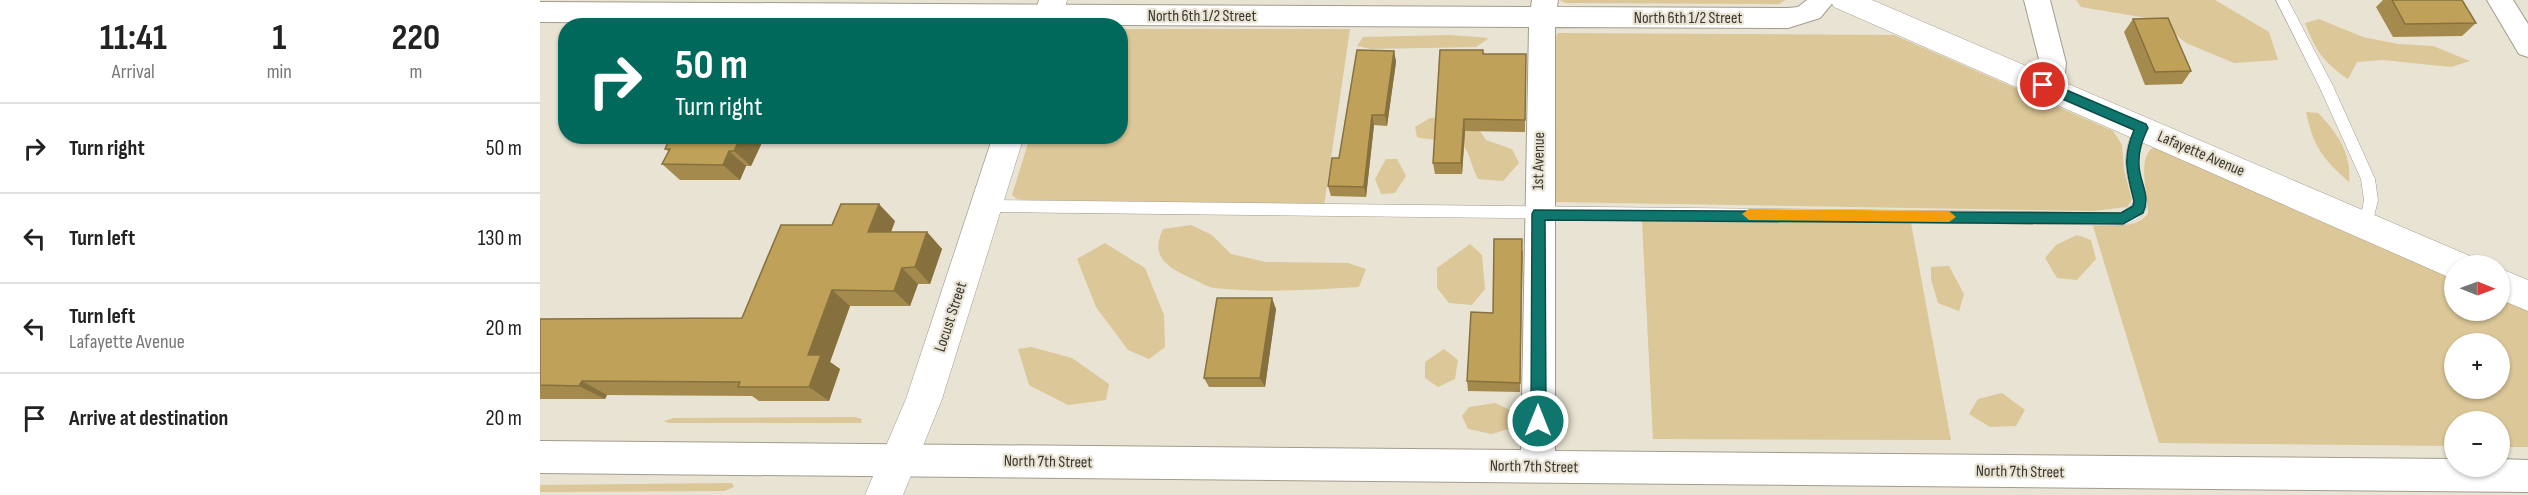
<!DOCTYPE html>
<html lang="en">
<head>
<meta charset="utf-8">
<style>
  :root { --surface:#fff; --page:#f2f2f2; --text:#222; --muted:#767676; --line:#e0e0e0 }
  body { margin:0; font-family:"Sofia Sans Condensed",sans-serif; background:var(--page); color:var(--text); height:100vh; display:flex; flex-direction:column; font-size:22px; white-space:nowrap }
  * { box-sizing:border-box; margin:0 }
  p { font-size:20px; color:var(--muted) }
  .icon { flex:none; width:33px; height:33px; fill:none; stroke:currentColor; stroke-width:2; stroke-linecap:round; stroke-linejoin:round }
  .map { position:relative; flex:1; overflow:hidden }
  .sheet { display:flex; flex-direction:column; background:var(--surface); width:540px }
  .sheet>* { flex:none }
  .banner { position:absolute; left:18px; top:18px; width:570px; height:126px; border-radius:24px; box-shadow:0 2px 4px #0004; background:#00695c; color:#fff; overflow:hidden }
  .needle { width:39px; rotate:91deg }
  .controls { position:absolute; left:1904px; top:255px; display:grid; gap:12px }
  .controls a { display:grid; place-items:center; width:66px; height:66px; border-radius:50%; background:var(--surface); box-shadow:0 2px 4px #0004; font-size:30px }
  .pin { position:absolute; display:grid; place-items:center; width:51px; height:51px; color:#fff; margin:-26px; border:3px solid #fff; border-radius:50%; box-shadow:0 2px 6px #0007 }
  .me { position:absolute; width:66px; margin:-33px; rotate:0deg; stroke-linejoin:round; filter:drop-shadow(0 0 4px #0008) }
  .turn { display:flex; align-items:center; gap:21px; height:126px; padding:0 18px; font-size:27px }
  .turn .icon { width:78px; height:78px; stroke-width:2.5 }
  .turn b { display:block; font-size:42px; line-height:51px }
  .eta { display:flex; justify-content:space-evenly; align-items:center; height:102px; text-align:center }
  .eta b { font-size:36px; font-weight:700; line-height:42px }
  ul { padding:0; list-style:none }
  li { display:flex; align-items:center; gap:18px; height:90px; padding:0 18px; border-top:2px solid var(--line) }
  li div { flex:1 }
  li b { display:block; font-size:22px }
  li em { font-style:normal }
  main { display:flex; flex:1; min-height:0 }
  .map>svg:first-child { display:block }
</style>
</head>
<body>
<main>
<section class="sheet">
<div class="eta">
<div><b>11:41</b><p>Arrival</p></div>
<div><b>1</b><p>min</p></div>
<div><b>220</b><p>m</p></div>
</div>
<ul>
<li><svg class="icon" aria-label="right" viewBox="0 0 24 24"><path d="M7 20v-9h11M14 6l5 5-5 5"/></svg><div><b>Turn right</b></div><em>50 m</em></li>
<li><svg class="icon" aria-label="left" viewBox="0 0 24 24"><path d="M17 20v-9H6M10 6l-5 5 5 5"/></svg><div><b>Turn left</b></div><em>130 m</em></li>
<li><svg class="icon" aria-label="left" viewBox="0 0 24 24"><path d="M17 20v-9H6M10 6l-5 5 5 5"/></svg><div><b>Turn left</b><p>Lafayette Avenue</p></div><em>20 m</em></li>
<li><svg class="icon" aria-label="arrive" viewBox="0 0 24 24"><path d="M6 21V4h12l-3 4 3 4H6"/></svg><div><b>Arrive at destination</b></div><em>20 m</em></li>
</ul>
</section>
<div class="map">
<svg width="1988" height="495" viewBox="0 0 1988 495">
  <rect width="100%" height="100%" fill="#e9e3d3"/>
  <path fill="#dbc797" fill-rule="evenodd" d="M1020 0H1245L1239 4 1025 3Z
    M1536 0H1675L1729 32 1738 60 1694 63 1646 43 1618 20 1541 7Z
    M1779 19 1823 37 1858 44 1893 46 1930 61 1911 67 1843 60 1817 62 1808 79C1783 62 1776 51 1765 23Z
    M581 29H810L784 206 492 201 477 199 472 195 490 137 580 136Z
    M1018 33 1354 35 1573 131 1582 145 1584 170 1592 200 1587 207 1553 211 1015 202 1012 199V44Z
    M911 35 949 38 936 47 831 49 817 46 823 37Z
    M1766 112 1778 113C1797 132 1812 154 1809 182 1783 159 1773 146 1766 112Z
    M911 116 934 122 946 140 972 149 979 163 963 181 938 179C933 170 931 160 927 151 919 135 891 142 877 137L875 127 890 118Z
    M1615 147 1914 279V310H1959V298L1988 311V447H1959V422H1914V446L1619 443 1553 226C1571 225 1594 230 1608 214 1609 199 1595 154 1615 147ZM1914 344H1959V388H1914Z
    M846 159H857L866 176 855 193 841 194 835 179Z
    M1102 221 1371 223 1411 440 1113 439Z
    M651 225 672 235 691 254 726 262 808 263 826 269 819 287C771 290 723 293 674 288 667 287 660 282 653 279 629 268 609 258 623 229Z
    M1537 235 1551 240 1556 259 1537 280 1517 278 1505 258 1516 245Z
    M565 243 605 268 624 315 625 347 609 359 588 350 556 307 537 259Z
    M930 244 942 255 945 289 932 305 909 303 897 288V268Z
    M1409 266 1424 294 1419 311 1398 303 1391 279V267Z
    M491 347 532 358 569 384 566 400 528 405 489 385 478 349Z
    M904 349 918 360 915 379 898 387 885 378V362Z
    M1462 393 1485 410 1476 426 1450 427 1429 414 1438 399Z
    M955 403 977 413 975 427 952 434 928 429 922 416 929 407Z
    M315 417 322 419 321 423H128L124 421 134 418Z
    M192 483 194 487 184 491 0 492V485Z"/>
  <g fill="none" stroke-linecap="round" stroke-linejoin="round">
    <g stroke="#a29c8d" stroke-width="1">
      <path id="service" d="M1736 0H1748L1793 86 1835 179 1838 200 1831 229 1826 231 1821 229 1819 225 1824 200 1821 179 1779 86Z
        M1601 122 1606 124 1608 128C1603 141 1597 154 1599 169 1603 196 1621 212 1583 225L446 212 441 210 439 206 441 202 446 200 1581 213 1592 205 1594 201C1585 170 1581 154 1596 124Z"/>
    </g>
    <g stroke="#a29c8d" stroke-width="2">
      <path id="minor" d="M992 0H1018L1017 7 1248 8 1258 7 1267 0H1295L1280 18 1248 28 1015 27V451L1914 459V466H1959V459L1988 460V492L0 473V441L981 450 989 27 0 22V2L991 7Z
        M1484 0H1510L1526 63 1525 73 1513 93 1503 96 1493 93 1489 85 1500 63Z
        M1947 0H1973L1988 24V57L1979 54Z"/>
    </g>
    <g stroke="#a29c8d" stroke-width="1">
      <path id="tertiary" d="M499 0H527L520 26H491Z
        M1290 0H1332L1930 256 1934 266H1914V279L1906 276 1294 7Z
        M453 136H484L402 399 363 495H325L366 399Z
        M1959 268 1988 280V311L1959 299Z"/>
    </g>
    <use href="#service" fill="#fff" fill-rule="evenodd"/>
    <use href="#minor" fill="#fff" fill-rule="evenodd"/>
    <use href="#tertiary" fill="#fff" fill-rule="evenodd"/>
  </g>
  <path fill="#a48a4d" d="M1843 0H1922L1936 23 1922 36 1853 37 1836 7Z
    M1593 19 1651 71 1642 84 1605 85 1584 32Z
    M854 51 856 62 847 126 834 125 826 197 791 196 788 186Z
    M943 54H986L985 132 925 131 922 174H895L893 163Z
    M225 136 211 166H206L200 180H140L122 164 128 151 125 149Z
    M307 136H352V137Z
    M355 221 351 232H387L402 249 390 284H378L370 306H310L290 362 300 369 289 401H219L212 396 67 395 65 399H0V319L202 318Z
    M983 250 980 392 928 391 927 381 953 313Z
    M736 309 725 387H669L664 378Z"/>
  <path fill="#86713e" d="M854 51 856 62 847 126 845 115Z
    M832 115 834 125 826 197 824 187Z
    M924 119 925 131 922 174 921 163Z
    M201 136H225L211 166 194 151Z
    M189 151 206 166 200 180 183 165Z
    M339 204 355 221 345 248 328 232Z
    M387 232 402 249 390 284 375 267Z
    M362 268 378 284 370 306 354 291Z
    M292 290 310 306 290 362 300 369 289 401 269 387 268 355Z
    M732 298 736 309 725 387 720 378Z
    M42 381 67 395 65 399 39 386Z"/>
  <path fill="#bfa159" stroke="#86713e" stroke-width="1.5" d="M1852 0H1922L1936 23 1865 24Z
    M1628 18 1651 71 1615 72 1593 19Z
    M817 50 854 51 845 115H832L824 187 788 186 792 158H799Z
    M900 50H943V54H986L985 120 924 119 921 163H893Z
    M131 136H201L194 151H189L183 165 122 164 130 149H125Z
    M301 204H339L328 232H387L375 267 362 268 354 291 292 290 268 355H281L269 387H198L200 382 42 381 39 386 0 385V319L202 318 241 225H292Z
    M954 239H982L980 383 927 381 931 312 953 313Z
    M677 298H732L720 378H664Z"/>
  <path fill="#0f766e" stroke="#0a4d48" stroke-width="1.5" d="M1503 80 1606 124 1608 128C1602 141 1598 151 1599 166 1600 183 1611 196 1603 213L1583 224 1005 220 1006 421 1004 426 998 428 993 426 991 421 992 214 994 210 1581 213 1593 206 1594 201C1587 173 1582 158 1594 130L1499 89 1497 85 1499 82Z"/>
  <path fill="#f59e0b" d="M1209 209 1409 211 1416 217 1409 222 1209 220 1202 214Z"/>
  <g text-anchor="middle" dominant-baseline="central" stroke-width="4.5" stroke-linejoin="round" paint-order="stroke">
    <g font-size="16" fill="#393630" stroke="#e9e3d3">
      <text x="662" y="16">North 6th 1/2 Street</text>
      <text x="1148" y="18">North 6th 1/2 Street</text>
      <text transform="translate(1661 154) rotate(23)">Lafayette Avenue</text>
      <text transform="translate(999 161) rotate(-89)">1st Avenue</text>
      <text transform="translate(411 317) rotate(-72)">Locust Street</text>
      <text transform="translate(508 462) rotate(1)">North 7th Street</text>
      <text transform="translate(994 467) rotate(1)">North 7th Street</text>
      <text transform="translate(1480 472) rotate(1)">North 7th Street</text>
    </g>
  </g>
</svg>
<div class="controls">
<a><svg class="needle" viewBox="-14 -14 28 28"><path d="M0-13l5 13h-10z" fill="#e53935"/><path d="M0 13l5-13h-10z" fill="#767676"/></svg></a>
<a>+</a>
<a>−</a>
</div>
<div class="pin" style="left:1503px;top:85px;background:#d93025"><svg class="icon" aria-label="arrive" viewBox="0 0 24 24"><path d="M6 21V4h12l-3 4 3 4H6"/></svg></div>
<svg class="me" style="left:998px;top:421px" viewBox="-20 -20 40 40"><circle r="17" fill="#0f766e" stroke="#fff" stroke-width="3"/><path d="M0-11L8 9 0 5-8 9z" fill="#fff"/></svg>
<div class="banner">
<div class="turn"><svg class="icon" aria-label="right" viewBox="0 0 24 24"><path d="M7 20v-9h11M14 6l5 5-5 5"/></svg><div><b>50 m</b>Turn right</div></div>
</div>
</div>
</main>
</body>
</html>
